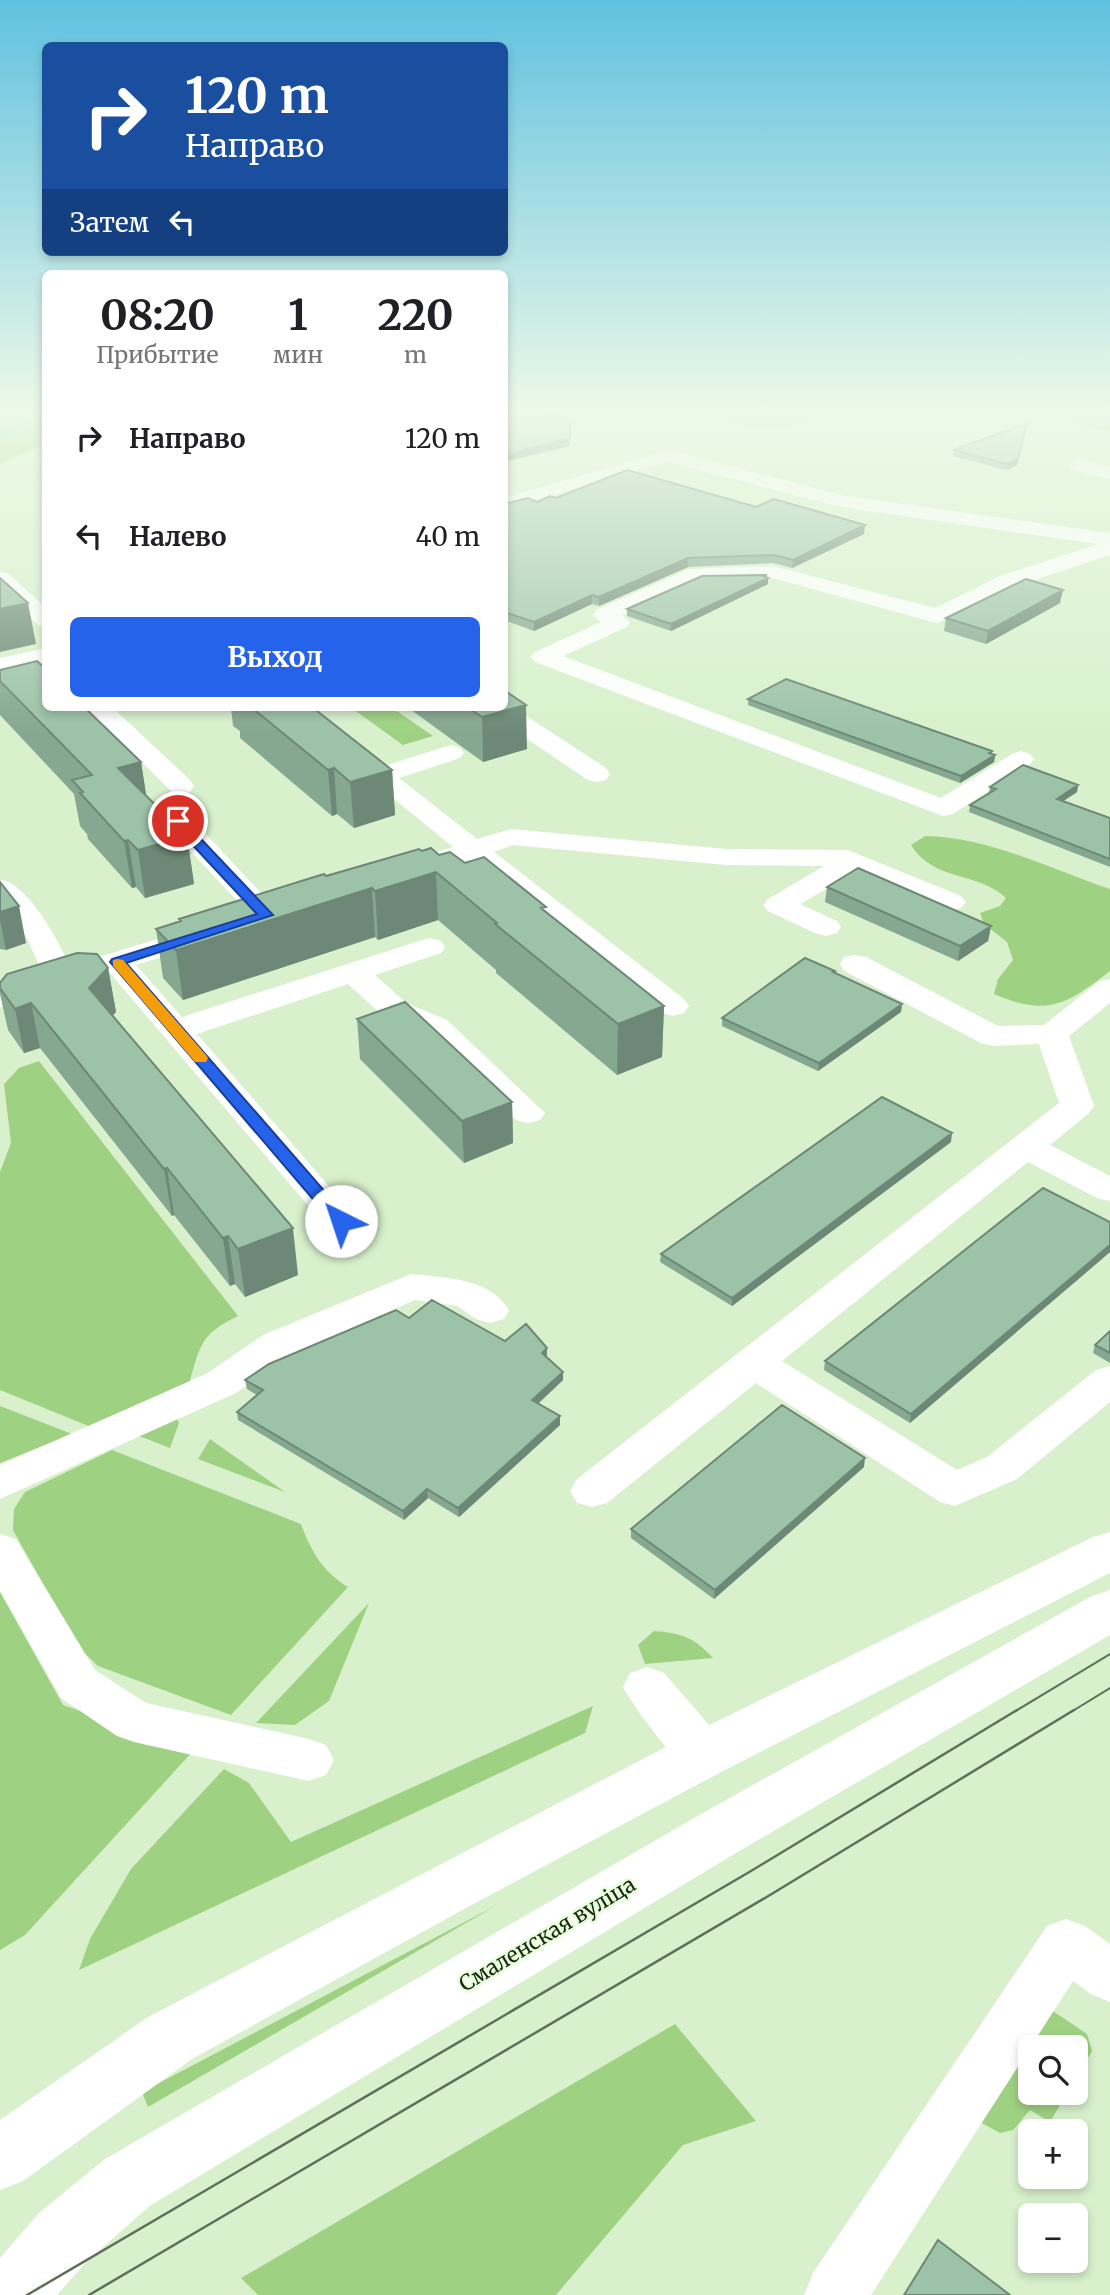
<!DOCTYPE html>
<html lang="ru">
<head>
<meta charset="utf-8">
<style>
  :root { --surface:#fff; --page:#f6f6f6; --text:#202124; --muted:#757577; --accent:#2563eb }
  body { margin:0; font-family:Merriweather,serif; background:var(--page); color:var(--text); height:100vh; display:flex; flex-direction:column; font-size:26px; white-space:nowrap }
  * { box-sizing:border-box; margin:0 }
  p { font-size:23px; color:var(--muted) }
  .icon { flex:none; width:38px; height:38px; fill:none; stroke:currentColor; stroke-width:2; stroke-linecap:round; stroke-linejoin:round }
  .map { position:relative; flex:1; overflow:hidden }
  .side { position:absolute; left:42px; top:270px; width:466px; height:441px; display:flex; flex-direction:column; background:var(--surface); border-radius:10px; box-shadow:0 4px 10px #0003 }
  .side>* { flex:none }
  .hud { position:absolute; left:42px; top:42px; width:466px; height:214px; border-radius:10px; box-shadow:0 4px 10px #0003; background:#1a4fa0; color:#fff; overflow:hidden }
  .controls { position:absolute; left:1018px; top:2035px; display:grid; gap:14px }
  .controls a { display:grid; place-items:center; width:70px; height:70px; border-radius:10px; background:var(--surface); box-shadow:0 4px 10px #0003; font-size:35px }
  .pin { position:absolute; display:grid; place-items:center; width:60px; height:60px; color:#fff; margin:-30px; border:4px solid #fff; border-radius:50%; box-shadow:0 2px 7px #0007 }
  .me { position:absolute; width:77px; margin:-38px; rotate:319deg; stroke-linejoin:round; filter:drop-shadow(0 0 5px #0008) }
  .turn { display:flex; align-items:center; gap:24px; height:147px; padding:0 28px; font-size:32px }
  .turn .icon { width:91px; height:91px; stroke-width:2.5 }
  .turn b { display:block; font-size:49px; line-height:60px }
  .then { display:flex; align-items:center; height:66px; padding:0 28px; background:#0003; gap:14px; font-size:26px }
  .eta { display:flex; justify-content:space-evenly; align-items:center; height:119px; text-align:center }
  .eta b { font-size:42px; font-weight:700; line-height:49px }
  .primary-button { display:flex; gap:14px; margin-top:auto; padding:14px 28px }
  .primary-button a { flex:1; height:80px; border-radius:10px; background:var(--accent); color:#fff; font-size:28px; font-weight:700; line-height:80px; text-align:center }
  ul { padding:0; list-style:none }
  li { display:flex; align-items:center; gap:21px; height:98px; padding:0 28px }
  li div { flex:1 }
  li b { display:block; font-size:26px }
  li em { font-style:normal }
  .map>svg:first-child { display:block }
</style>
</head>
<body>
<div class="map">
<svg width="1110" height="2295" viewBox="0 0 1110 2295">
  <rect width="100%" height="100%" fill="#d8f1cc"/>
  <path fill="#9ed282" d="M0 413H45V444L0 464Z
    M706 413H826C771 436 761 432 706 413Z
    M999 413H1110V431L1091 428 1069 419Z
    M350 707H391L433 736 403 745Z
    M925 836C989 837 1050 869 1110 889V971C1066 1005 1047 1017 994 994L998 979 1013 960 1007 942 984 924 980 913 1000 906 1006 898C977 871 934 882 911 845Z
    M39 1061 238 1316C200 1334 200 1346 189 1384L91 1427 0 1390V1172L11 1143 4 1084 19 1068Z
    M0 1406 72 1434 0 1463Z
    M175 1415 179 1423 170 1448 134 1434Z
    M210 1439 285 1492 198 1459Z
    M112 1450 301 1524C311 1551 322 1571 348 1587L231 1715 98 1666 78 1647 13 1530 14 1509 25 1492Z
    M0 1592 63 1705 194 1750 25 1935 0 1950Z
    M369 1603 329 1701 295 1725 256 1723Z
    M654 1631C681 1633 694 1637 713 1658L645 1664 638 1645Z
    M593 1706 585 1733 79 1970 90 1939 131 1869 224 1769 249 1783 291 1842Z
    M497 1905 148 2107 142 2092Z
    M1050 2009 1087 2034 1092 2051 1076 2078V2048H1031V2093H1067L1050 2122 1030 2110 1013 2130 1000 2133 980 2122Z
    M675 2024 756 2121 683 2145 556 2295H258L241 2278Z"/>
  <g fill="none" stroke-linecap="round" stroke-linejoin="round">
    <path stroke="#35d5d5" stroke-width="5" d="M1100 413 1110 415
      M0 435 46 415"/>
    <path fill="#fff" fill-rule="evenodd" d="M668 450 842 495 1110 533V555L1107 556 1016 586 937 623 772 578 701 580 622 615 630 622 627 627 563 656 941 798 1012 754 1021 751 1030 754 1034 759 1030 764 953 814 943 816 535 662 531 657 535 652 601 622 593 615 596 610 689 569 773 566 935 608 1000 576 1098 544 841 507 668 462 504 510V498Z
      M1077 459 1110 467V479L1070 469 1068 465Z
      M0 572 8 573 46 608V627L38 625 0 590Z
      M46 648V662L0 672V658Z
      M505 702 606 768 610 774 606 780 597 782 588 780 487 712 484 707H504Z
      M86 707H112L190 780 194 786 190 792 181 794 172 792Z
      M451 745 460 748 464 753 460 758 399 778 477 839 511 829 726 849 848 850 961 896 966 902 961 908 951 911 941 908 856 872 800 904 837 921 841 927 837 933 826 936 815 933 768 911 763 905 768 899 824 866 726 865 513 845 494 852 684 999 689 1006 684 1013 673 1016 662 1013 469 860 411 878 401 875 397 869 401 863 453 847 344 758 348 753C364 749 371 757 384 766Z
      M178 813 188 815 276 909 281 915 276 921 266 924 256 921 168 827 164 821 168 815Z
      M3 880C29 887 58 939 68 963L67 967 193 928 204 925 215 928 219 934 215 940 136 965 182 1017 419 941 430 938 441 941 445 947 441 953 375 975 406 1003 447 1020 545 1113 540 1120 528 1123 516 1120 425 1034 384 1017 348 984 197 1034 359 1221 354 1229 341 1233 328 1229 110 973 0 1007V988L34 977 38 963 27 938 0 904V881Z
      M855 955 866 957 998 1026 1044 1025 1099 981 1110 979V1003L1069 1036 1094 1106 1089 1113 1050 1145 1110 1176V1201L1097 1198 1028 1162 782 1361 957 1470 987 1457 1096 1370 1110 1366V1402L1017 1479 955 1506 940 1502 756 1383 607 1503 592 1507 577 1503 570 1491 577 1479 1059 1103 1039 1044 992 1046 981 1043 844 971 840 964 844 957Z
      M411 1274C445 1278 489 1277 509 1310L504 1319 490 1323 476 1319 457 1306 415 1300 291 1355 236 1393 0 1499V1465L208 1373 263 1335Z
      M0 1534 16 1539 95 1670 146 1703 309 1739 326 1745 334 1760 326 1775 309 1781 134 1742 117 1736 61 1698 0 1591Z
      M647 1667 664 1673 721 1739 729 1754 721 1769C709 1774 702 1776 690 1770 675 1763 631 1703 623 1687L630 1673Z
      M1066 1919 1085 1926 1110 1944V2002L1091 1994 1073 1981 871 2295H804L813 2273 1047 1926Z"/>
    <path fill="#fff" fill-rule="evenodd" d="M1110 1532V1573L723 1771 477 1902 192 2059 23 2181 0 2190V2120L148 2017 685 1737 1093 1537Z
      M1110 1590V1635L741 1850 151 2205 87 2261 57 2295H0V2258L39 2213 105 2159 701 1814 1092 1596Z"/>
    <path stroke="#606f59" stroke-width="2" d="M1014 1712 1110 1654
      M1071 1712 1110 1688"/>
    <path stroke="#606f59" stroke-width="2.5" d="M27 2295 751 1871 1017 1710
      M89 2295 770 1895 1074 1710"/>
  </g>
  <path fill="#86a790" d="M1027 423 1017 465 1006 470 953 456 954 450Z
    M556 498 756 507 864 534 792 568 773 563 688 567 599 606 592 604 534 631 504 620V504L537 502Z
    M766 577 768 584 671 631 627 616V609Z
    M1060 603 986 644 944 631 946 618Z
    M0 670 141 762 146 795 187 836 194 884 145 898 136 887 132 888 88 839 87 834 80 826 74 794 0 715Z
    M748 699 995 755 994 762 960 783 748 705Z
    M231 707H312L392 770 395 815 354 828 337 814 332 816 240 738V731L233 726Z
    M407 707H504L527 749 483 762Z
    M1078 785 1077 792 1063 801 1110 818V867L969 812 970 805 989 793 990 787Z
    M422 851 465 863 546 913 664 1006 662 1057 617 1075 496 973V970L438 920 378 940 375 937 183 1000 163 978 156 929 179 922V919L326 876Z
    M0 882 26 943 6 950 0 949Z
    M827 887 991 926 988 941 958 961 825 902Z
    M108 968 116 1012 112 1016 298 1275 245 1297 235 1284 230 1286 174 1215 172 1216 40 1048 24 1053 8 1030 0 994V983Z
    M835 973 902 1004 901 1012 818 1071 722 1026V1018Z
    M357 1019 512 1102 513 1143 464 1163 360 1059Z
    M951 1142 732 1306 660 1262 661 1254Z
    M1110 1222V1252L910 1423 824 1370 825 1361Z
    M409 1318 505 1341 547 1348V1357L563 1372V1380L538 1404 560 1425 459 1517 428 1498 404 1520 238 1420 237 1412 257 1395 247 1389 245 1380Z
    M1110 1331V1363L1093 1353 1095 1345Z
    M864 1467 714 1599 631 1538V1529Z"/>
  <path fill="#6d8876" d="M1027 423 1017 465 1006 470 1007 464Z
    M570 438V446L504 462V455Z
    M865 525 864 534 792 568 793 560Z
    M688 558V567L599 606V597Z
    M767 575 766 579 768 578V584L671 631V624Z
    M1063 590 1060 603 986 644 988 631Z
    M592 595V604L534 631V622Z
    M28 603 36 644 0 652V609Z
    M526 705 527 749 483 762 482 717Z
    M992 751 991 758 995 755 994 762 960 783 961 776Z
    M141 762 148 807 118 768Z
    M334 768 337 814 332 816 328 770Z
    M392 770 395 815 354 828 350 782Z
    M1078 785 1077 792 1056 806 1057 799Z
    M187 836 194 884 145 898 138 850Z
    M128 840 136 887 132 888 124 841Z
    M436 872 438 920 378 940 375 891Z
    M372 888 375 937 183 1000 176 950Z
    M19 906 26 943 6 950 0 920V912Z
    M991 926 988 941 958 961 960 946Z
    M108 968 116 1012 97 1032 89 988Z
    M31 1003 40 1048 24 1053 15 1009Z
    M902 1004 901 1012 818 1071 819 1063Z
    M664 1006 662 1057 617 1075 618 1024Z
    M512 1102 513 1143 464 1163 462 1121Z
    M952 1133 951 1142 732 1306V1298Z
    M167 1168 174 1215 172 1216 164 1169Z
    M293 1228 298 1275 245 1297 238 1249Z
    M228 1236 235 1284 230 1286 223 1238Z
    M1110 1245V1252L910 1423 911 1414Z
    M547 1348V1356L542 1361V1353Z
    M563 1372V1380L532 1409V1400Z
    M560 1416V1425L459 1517 458 1508Z
    M865 1458 864 1467 714 1599 715 1590Z
    M427 1489 428 1498 404 1520 403 1511Z"/>
  <path fill="#9cc2a8" stroke="#6d8876" stroke-width="2" d="M504 413H550L570 421V438L504 455Z
    M1027 423 1018 459 1007 464 954 450Z
    M627 470 756 507 774 499 865 525 793 560 774 555 688 558 599 597 592 595 534 622 504 612V504L528 498 537 502 550 496 556 498Z
    M767 575 763 576 768 578 671 624 627 609 702 576Z
    M0 578 28 603 0 609Z
    M1026 579 1063 590 988 631 946 618Z
    M37 661 46 669V707H84L141 762 118 768 187 836 138 850 128 840 124 841 80 793 83 792 72 780 92 775 0 681V670Z
    M786 679 992 751 989 753 995 755 961 776 748 699Z
    M504 690 526 705 482 717 467 707H504Z
    M251 707H312L392 770 350 782 334 768 328 770Z
    M1023 765 1078 785 1057 799 1110 818V859L970 805 996 789 990 787Z
    M431 848 439 855 450 852 465 863 484 857 546 907 541 908 664 1006 618 1024 495 924 497 923 436 872 375 891 372 888 176 950 156 929 181 921 179 919 324 874 326 876 419 849 422 851Z
    M858 868 991 926 960 946 827 887Z
    M0 882 19 906 0 912Z
    M77 953 97 954 108 968 89 988 293 1228 238 1249 228 1236 223 1238 167 1168 164 1169 31 1003 15 1009 0 988V983L7 974Z
    M805 958 835 971 833 972 902 1004 819 1063 722 1018Z
    M405 1002 512 1102 462 1121 357 1019Z
    M882 1097 952 1133 732 1298 661 1254Z
    M1043 1188 1110 1222V1245L911 1414 825 1361Z
    M432 1300 505 1341 526 1324 547 1348 542 1353 563 1372 532 1400 560 1416 458 1508 427 1489 403 1511 237 1412 263 1390 245 1380 269 1364 396 1310 409 1318Z
    M1110 1331V1353L1095 1345Z
    M782 1405 865 1458 715 1590 631 1529Z
    M938 2240 1010 2295H904Z"/>
  <linearGradient id="sky" x2="0" y2="1"><stop stop-color="#60c1e0"/><stop offset="0.56" stop-color="#edf9e8"/><stop offset="1" stop-color="#edf9e8" stop-opacity="0"/></linearGradient>
  <rect width="1110" height="734" fill="url(#sky)"/>
  <path fill="#2563eb" stroke="#184099" stroke-width="2" d="M178 818 182 819 273 915 126 963 347 1217 349 1221 347 1225H335L110 962 112 959 257 914 173 824V819Z"/>
  <path fill="#f59e0b" d="M118 959 123 960 206 1055 208 1058 206 1062H195L113 966V960Z"/>
  <g text-anchor="middle" dominant-baseline="central" stroke-width="5" stroke-linejoin="round" paint-order="stroke">
    <g font-size="21" fill="#1c2518" stroke="#e6ffd9">
      <text transform="translate(547 1934) rotate(-31)">Смаленская вуліца</text>
    </g>
  </g>
</svg>
<div class="controls">
<a><svg class="icon" aria-label="search" viewBox="0 0 24 24"><circle cx="10" cy="10" r="6"/><path d="M15 15l6 6"/></svg></a>
<a>+</a>
<a>−</a>
</div>
<div class="pin" style="left:178px;top:821px;background:#d93025"><svg class="icon" aria-label="arrive" viewBox="0 0 24 24"><path d="M6 21V4h12l-3 4 3 4H6"/></svg></div>
<svg class="me" style="left:341px;top:1221px" viewBox="-20 -20 40 40"><circle r="19" fill="#fff"/><path d="M0-13L10 11 0 6-10 11z" fill="#2563eb"/></svg>
<div class="hud">
<div class="turn"><svg class="icon" aria-label="right" viewBox="0 0 24 24"><path d="M7 20v-9h11M14 6l5 5-5 5"/></svg><div><b>120 m</b>Направо</div></div>
<div class="then">Затем<svg class="icon" aria-label="left" viewBox="0 0 24 24"><path d="M17 20v-9H6M10 6l-5 5 5 5"/></svg></div>
</div>
<section class="side">
<div class="eta">
<div><b>08:20</b><p>Прибытие</p></div>
<div><b>1</b><p>мин</p></div>
<div><b>220</b><p>m</p></div>
</div>
<ul>
<li><svg class="icon" aria-label="right" viewBox="0 0 24 24"><path d="M7 20v-9h11M14 6l5 5-5 5"/></svg><div><b>Направо</b></div><em>120 m</em></li>
<li><svg class="icon" aria-label="left" viewBox="0 0 24 24"><path d="M17 20v-9H6M10 6l-5 5 5 5"/></svg><div><b>Налево</b></div><em>40 m</em></li>
</ul>
<div class="primary-button"><a>Выход</a></div>
</section>
</div>
</body>
</html>
